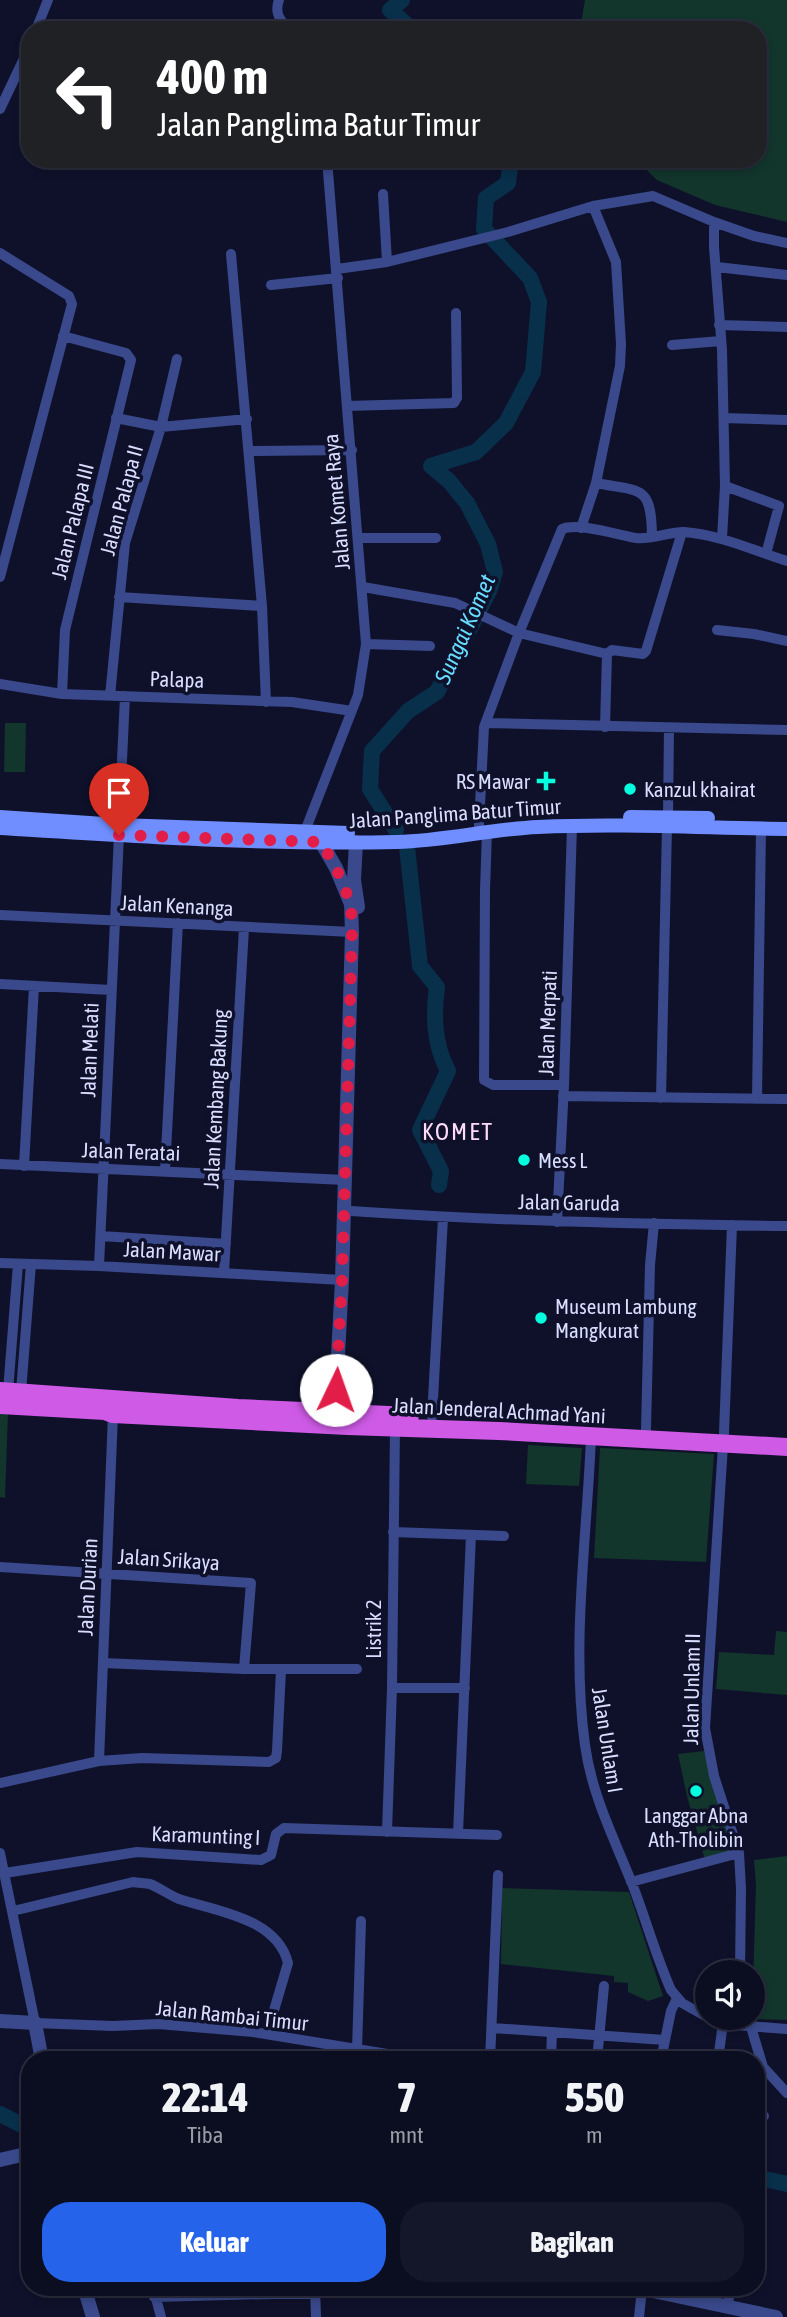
<!DOCTYPE html>
<html lang="id">
<head>
<meta charset="utf-8">
<style>
  :root { --surface:#0b0d20; --page:#141629; --text:#f1f3f6; --muted:#9a9ca5; --line:#2b2d3e; --accent:#2563eb }
  body { margin:0; font-family:"Asap Condensed",sans-serif; background:var(--page); color:var(--text); height:100vh; display:flex; flex-direction:column; font-size:26px; white-space:nowrap }
  * { box-sizing:border-box; margin:0 }
  p { font-size:23px; color:var(--muted) }
  .icon { flex:none; width:38px; height:38px; fill:none; stroke:currentColor; stroke-width:2; stroke-linecap:round; stroke-linejoin:round }
  .map { position:relative; flex:1; overflow:hidden }
  .details { position:absolute; left:21px; top:2051px; width:744px; height:245px; display:flex; flex-direction:column; background:var(--surface); border-radius:28px; box-shadow:0 4px 10px #0003,0 0 0 2px var(--line) }
  .details>* { flex:none }
  .top-card { position:absolute; left:21px; top:21px; width:746px; height:147px; border-radius:28px; box-shadow:0 4px 10px #0003,0 0 0 2px var(--line); background:#202124; color:#fff; overflow:hidden }
  .tools { position:absolute; left:695px; top:1960px; display:grid; gap:14px }
  .tools a { display:grid; place-items:center; width:70px; height:70px; border-radius:50%; background:var(--surface); box-shadow:0 4px 10px #0003,0 0 0 2px var(--line); font-size:35px }
  .pin { position:absolute; display:grid; place-items:center; width:60px; height:60px; color:#fff; margin:-72px -30px; border-radius:50% 50% 50% 0; rotate:-45deg; box-shadow:0 0 7px #0007 }
  .pin .icon { rotate:45deg }
  .me { position:absolute; width:77px; margin:-38px; rotate:3deg; stroke-linejoin:round; filter:drop-shadow(0 0 5px #0008) }
  .turn { display:flex; align-items:center; gap:24px; height:147px; padding:0 21px; font-size:32px }
  .turn .icon { width:91px; height:91px; stroke-width:2.5 }
  .turn b { display:block; font-size:49px; line-height:60px }
  .eta { display:flex; justify-content:space-evenly; align-items:center; height:119px; text-align:center }
  .eta b { font-size:42px; font-weight:800; line-height:49px }
  .button { display:flex; gap:14px; margin-top:auto; padding:14px 21px }
  .button a { flex:1; height:80px; border-radius:28px; background:var(--accent); color:#fff; font-size:28px; font-weight:800; line-height:80px; text-align:center }
  .button a+a { background:var(--page); color:var(--text) }
  .map>svg:first-child { display:block }
</style>
</head>
<body>
<div class="map">
<svg width="787" height="2317" viewBox="0 0 787 2317">
  <rect width="100%" height="100%" fill="#0f112b"/>
  <path fill="#12352c" d="M585 0H787V222L715 205 657 180 635 159H758V30H580Z
    M5 723H26L25 772H4Z
    M0 1412H8L5 1498 0 1497Z
    M528 1445 582 1448 579 1486 526 1484Z
    M600 1448 714 1454 706 1562 594 1558Z
    M776 1631 787 1632V1695L716 1689 719 1652 774 1655Z
    M704 1751 733 1845 729 1852 705 1860 687 1796 678 1754Z
    M787 1856V2020L752 2019 756 1885 754 1860Z
    M502 1888 629 1892 663 1996 648 2001 628 1992V1983L614 1982V1976L501 1964Z"/>
  <g fill="none" stroke-linecap="round" stroke-linejoin="round">
    <path stroke="#08304b" stroke-width="16" d="M402 0 390 10 413 30
      M396 830 370 789 372 751 408 711 437 692 489 591 495 572 488 544 467 503 449 481 431 466 476 452 506 423 533 372 539 302 530 278 484 229 486 198 508 183 511 159
      M407 847 420 966 437 987C433 1017 434 1044 448 1071L420 1130 441 1171 439 1185
      M0 2114 30 2129
      M756 2177 787 2184"/>
    <path stroke="#39498b" stroke-width="10" d="M279 0C274 13 280 22 291 30
      M36 30 48 0
      M0 109 30 46
      M383 194 387 262
      M593 206 616 262 621 344 620 366 596 483C641 492 651 484 652 535
      M714 222V247L722 350 725 486
      M0 253 69 296 72 304 0 577
      M231 254 262 606 266 702
      M717 267 787 275
      M337 269 387 262 508 232 593 206 653 196 714 222 754 236 787 243
      M271 285 338 278
      M719 325 787 327
      M672 345 721 341
      M347 406 454 403 457 398 456 313
      M116 418 161 427 247 419
      M724 418 787 420
      M249 451 352 450
      M581 528 596 483
      M358 538H436
      M722 538 725 486 779 506 766 554
      M363 587 455 603 519 633 607 654 612 650 643 654 646 651 682 532
      M119 597 262 606
      M717 630 754 634 787 641
      M366 644 430 646
      M0 684 62 694 292 702 352 711
      M62 694 65 630 131 360 126 353 63 336
      M110 696 125 543 161 427 177 359
      M486 723 787 730
      M605 727 607 654
      M668 817 669 728
      M119 825 125 696
      M479 825 484 727 519 633 562 529C578 522 618 535 636 538 650 540 669 532 684 532 721 535 752 550 787 561
      M305 831 358 695 366 644 327 159
      M487 831 485 890 484 1080 493 1085H564
      M0 915 352 932
      M0 984 111 990
      M563 1096 787 1099
      M661 1098 667 827
      M757 1099 761 829
      M0 1164 345 1180
      M24 1166 34 986
      M165 1171 178 923
      M351 1211C496 1221 642 1224 787 1226
      M557 1222 564 1085 572 826
      M101 1236 226 1244
      M0 1263 99 1266 342 1280
      M99 1266 119 835
      M224 1273 244 928
      M8 1391 18 1264
      M21 1392 31 1264
      M432 1417 443 1218
      M646 1429 650 1265 654 1223
      M724 1433 732 1225
      M591 1437C587 1538 571 1644 585 1745 592 1796 614 1838 633 1886 646 1920 656 1956 671 1990L682 2003 707 2017
      M723 1445 705 1728 714 1776 739 1853 741 1889 740 1972
      M393 1532 504 1536
      M0 1567 251 1583 244 1669
      M103 1663 244 1669H357
      M392 1688H465
      M99 1761 113 1414
      M0 1783 99 1761 142 1758 269 1762 276 1758 277 1751 281 1670
      M387 1832 392 1688 395 1427
      M458 1833 471 1535
      M0 1853 35 2023 113 2026 158 2024 253 2032 424 2060
      M5 1873 137 1852 261 1860 271 1855 276 1834 284 1828 497 1835
      M631 1882 739 1853
      M13 1911 133 1882C138 1883 145 1883 150 1884 160 1888 169 1895 179 1899 216 1911 277 1918 288 1963L267 2034
      M709 2018 734 2025 787 2029
      M751 2027 763 2067 787 2093
      M492 2028 665 2040
      M357 2050 361 1921
      M490 2060 498 1875
      M551 2060 552 2032
      M597 2060 604 1986
      M661 2060 671 2011 677 1998
      M718 2060 723 2023
      M756 2115 764 2116
      M153 2287 161 2317
      M315 2287 316 2317
      M154 2297 425 2290
      M728 2306 730 2287
      M639 2317 642 2289"/>
    <path stroke="#39498b" stroke-width="14" d="M321 842 336 868 351 904 352 932 342 1280 335 1412
      M356 842 354 880 358 907
      M0 2021 35 2023 42 2060
      M0 2160 30 2153
      M84 2287 93 2317
      M634 2287 776 2317"/>
    <path stroke="#708eff" stroke-width="14" d="M0 817 119 825 348 833
      M630 817 708 818
      M0 828C132 836 265 845 397 842 444 841 491 829 538 827 621 823 704 828 787 829"/>
    <path stroke="#ce5ae6" stroke-width="18" d="M0 1391 238 1408 410 1416
      M0 1405 105 1411 113 1414 348 1426 499 1431 787 1447"/>
  </g>
  <g fill="none" stroke-linecap="round" stroke-linejoin="round">
    <path stroke="#e11d48" stroke-width="12" stroke-dasharray="0 21.6" d="M119 835 321 842 336 868 351 904 352 932 342 1280 336 1390"/>
  </g>
  <g fill="#05ffde" stroke="#0f112b" stroke-width="2.5">
    <path d="M542.5 770.5h7v7h7v7h-7v7h-7v-7h-7v-7h7z"/>
    <circle cx="630" cy="789" r="7"/>
    <circle cx="524" cy="1160" r="7"/>
    <circle cx="541" cy="1318" r="7"/>
    <circle cx="696" cy="1791" r="7"/>
  </g>
  <g text-anchor="middle" dominant-baseline="central" stroke-width="7" stroke-linejoin="round" paint-order="stroke">
    <g font-size="21" fill="#d9deff" stroke="#0f112b">
      <text transform="translate(121 500) rotate(-75)">Jalan Palapa II</text>
      <text transform="translate(336 502) rotate(-95)">Jalan Komet Raya</text>
      <text transform="translate(72 521) rotate(-76)">Jalan Palapa III</text>
      <text transform="translate(177 679) rotate(2)">Palapa</text>
      <text transform="translate(455 813) rotate(-4)">Jalan Panglima Batur Timur</text>
      <text transform="translate(177 905) rotate(3)">Jalan Kenanga</text>
      <text transform="translate(547 1023) rotate(-88)">Jalan Merpati</text>
      <text transform="translate(89 1050) rotate(-88)">Jalan Melati</text>
      <text transform="translate(215 1099) rotate(-87)">Jalan Kembang Bakung</text>
      <text transform="translate(131 1151) rotate(2)">Jalan Teratai</text>
      <text transform="translate(569 1202) rotate(1)">Jalan Garuda</text>
      <text transform="translate(172 1251) rotate(3)">Jalan Mawar</text>
      <text transform="translate(499 1410) rotate(3)">Jalan Jenderal Achmad Yani</text>
      <text transform="translate(169 1559) rotate(4)">Jalan Srikaya</text>
      <text transform="translate(87 1587) rotate(-87)">Jalan Durian</text>
      <text transform="translate(373 1629) rotate(-90)">Listrik 2</text>
      <text transform="translate(691 1689) rotate(-89)">Jalan Unlam II</text>
      <text transform="translate(608 1740) rotate(81)">Jalan Unlam I</text>
      <text transform="translate(206 1835) rotate(2)">Karamunting I</text>
      <text transform="translate(232 2015) rotate(6)">Jalan Rambai Timur</text>
    </g>
    <g font-size="21" fill="#d9deff" stroke="#0f112b" text-anchor="start">
      <text x="530" y="781" text-anchor="end">RS Mawar</text>
      <text x="644" y="789">Kanzul khairat</text>
      <text x="538" y="1160">Mess L</text>
      <text x="555" y="1306">Museum Lambung<tspan x="555" dy="24">Mangkurat</tspan></text>
      <text x="696" y="1815" text-anchor="middle">Langgar Abna<tspan x="696" dy="24">Ath-Tholibin</tspan></text>
    </g>
    <g font-size="23" font-style="italic" fill="#67dcff" stroke="#0f112b">
      <text transform="translate(465 629) rotate(-66)">Sungai Komet</text>
    </g>
    <g font-size="24" letter-spacing="2" fill="#ffdbfa" stroke="#0f112b">
      <text x="458" y="1131">KOMET</text>
    </g>
  </g>
</svg>
<div class="tools">
<a><svg class="icon" aria-label="sound" viewBox="0 0 24 24"><path d="M4 9h4l5-4v14l-5-4H4zM17 9q2 3 0 6"/></svg></a>
</div>
<div class="pin" style="left:119px;top:835px;background:#d93025"><svg class="icon" aria-label="arrive" viewBox="0 0 24 24"><path d="M6 21V4h12l-3 4 3 4H6"/></svg></div>
<svg class="me" style="left:336px;top:1390px" viewBox="-20 -20 40 40"><circle r="19" fill="#fff"/><path d="M0-13L10 11 0 6-10 11z" fill="#e11d48"/></svg>
<div class="top-card">
<div class="turn"><svg class="icon" aria-label="left" viewBox="0 0 24 24"><path d="M17 20v-9H6M10 6l-5 5 5 5"/></svg><div><b>400 m</b>Jalan Panglima Batur Timur</div></div>
</div>
<section class="details">
<div class="eta">
<div><b>22:14</b><p>Tiba</p></div>
<div><b>7</b><p>mnt</p></div>
<div><b>550</b><p>m</p></div>
</div>
<div class="button"><a>Keluar</a><a>Bagikan</a></div>
</section>
</div>
</body>
</html>
